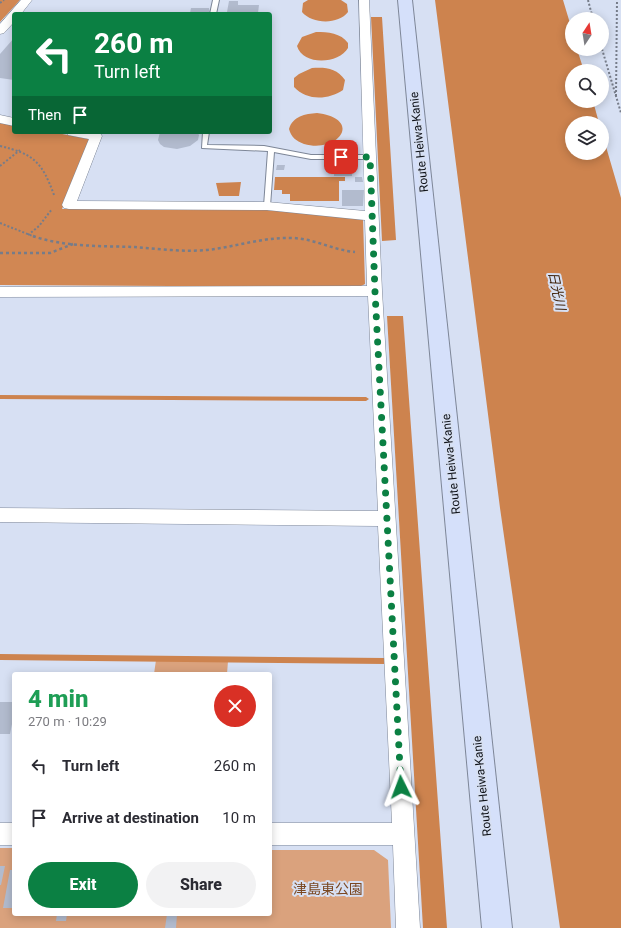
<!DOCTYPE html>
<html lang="en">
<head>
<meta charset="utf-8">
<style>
  :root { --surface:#fff; --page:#f2f2f3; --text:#2b2b33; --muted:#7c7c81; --accent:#0b8043 }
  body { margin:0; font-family:Roboto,"Noto Sans JP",sans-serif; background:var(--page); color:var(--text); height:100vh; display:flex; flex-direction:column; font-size:15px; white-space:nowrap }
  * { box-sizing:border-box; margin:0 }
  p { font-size:13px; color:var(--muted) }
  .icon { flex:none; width:22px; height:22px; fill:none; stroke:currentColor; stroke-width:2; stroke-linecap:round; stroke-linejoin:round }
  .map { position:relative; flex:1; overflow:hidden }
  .sheet { position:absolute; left:12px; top:672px; width:260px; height:244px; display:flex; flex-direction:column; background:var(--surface); border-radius:4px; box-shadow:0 2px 10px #0003 }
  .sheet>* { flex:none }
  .banner { position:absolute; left:12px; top:12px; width:260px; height:122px; border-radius:4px; box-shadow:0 2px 10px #0003; background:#0b8043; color:#fff; overflow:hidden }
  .needle { width:26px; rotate:12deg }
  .controls { position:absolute; left:565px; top:12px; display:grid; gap:8px }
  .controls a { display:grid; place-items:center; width:44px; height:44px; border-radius:50%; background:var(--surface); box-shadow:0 2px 10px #0003; font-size:20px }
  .pin { position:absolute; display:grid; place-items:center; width:34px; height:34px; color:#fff; margin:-17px; border-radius:8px; box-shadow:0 2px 6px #0006 }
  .me { position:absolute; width:44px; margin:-22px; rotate:357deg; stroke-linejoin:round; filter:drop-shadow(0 0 3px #0008) }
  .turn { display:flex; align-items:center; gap:14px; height:84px; padding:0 16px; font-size:18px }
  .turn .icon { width:52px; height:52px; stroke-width:2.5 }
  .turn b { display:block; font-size:28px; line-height:34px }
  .then { display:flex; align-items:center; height:38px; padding:0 16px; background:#0003; gap:8px; font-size:15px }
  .round { display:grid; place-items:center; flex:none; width:42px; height:42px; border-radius:21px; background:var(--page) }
  .head { display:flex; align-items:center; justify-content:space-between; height:68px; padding:0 16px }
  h1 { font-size:24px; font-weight:800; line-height:30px; color:#1e9e55 }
  .button { display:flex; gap:8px; margin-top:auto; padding:8px 16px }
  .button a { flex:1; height:46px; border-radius:24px; background:var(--accent); color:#fff; font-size:16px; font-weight:800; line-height:46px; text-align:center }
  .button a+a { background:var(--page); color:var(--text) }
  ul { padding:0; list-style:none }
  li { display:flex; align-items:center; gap:12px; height:52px; padding:0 16px }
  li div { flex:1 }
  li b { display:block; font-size:15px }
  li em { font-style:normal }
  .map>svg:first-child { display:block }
</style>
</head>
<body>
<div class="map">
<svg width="621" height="928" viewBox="0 0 621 928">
  <rect width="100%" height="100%" fill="#d7e0f3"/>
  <path fill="#daa27d" d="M156 660 228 661 227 674H154Z
    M0 848H14V914H270V850H374L388 860 391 928H0Z"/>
  <path fill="#d18753" d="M0 0H20L0 22Z
    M0 123 14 125V132H52L88 139 90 142 62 209 247 208 363 219 365 284 359 287 0 285Z"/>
  <path fill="#cd834e" d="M308 0H341L347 4 348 12C338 25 312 24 302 12L303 3Z
    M435 0H563L572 30V49H577L584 71H572V101H593L599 123H572V153H602V133L621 198V928H560L500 508Z
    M371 17H382L396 240 382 241Z
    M316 32C328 32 341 33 348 43V48C339 64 303 66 297 46L302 37Z
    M312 68C325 67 337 68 345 80L343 90C328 100 307 101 294 87V78L299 74Z
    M317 113C364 119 338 154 304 144 296 141 291 137 289 129 293 116 305 114 317 113Z
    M275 177H345V181H339V201H290V194H282V190H274Z
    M241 182 239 196H219L216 183Z
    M387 316H403L447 928H423Z"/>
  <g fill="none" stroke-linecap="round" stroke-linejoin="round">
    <path fill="#cd834e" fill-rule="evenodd" d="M0 395 366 397 369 399 366 401 0 399Z
      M0 654 385 658 387 659 388 661 387 663 385 664 0 660Z"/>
  </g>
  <path fill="#b2bbce" d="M229 1H238V5H259L258 13 227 12Z
    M191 8H209L210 14H187L190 13Z
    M14 38V80L0 78V54Z
    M160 132H197L199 135 198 140 190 146 177 149 164 147 160 144 158 140Z
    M334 162H352V176H334Z
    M277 165H285L284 170H276Z
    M355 177H362L363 182H355Z
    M342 190H364L363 206H342Z
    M0 702H14V714L10 734H0Z
    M0 866H5L1 885H0Z
    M10 870H14V908H3Z
    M57 914H67L66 921H56Z
    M167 914H177L176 928H165Z"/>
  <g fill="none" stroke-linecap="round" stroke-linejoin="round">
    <g stroke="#7d8697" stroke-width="2">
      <path id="lane" d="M213 0H219L216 14H210Z
        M203 132H209L207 145 264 146 311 155H370L373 157 370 159H311L274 152 270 206 267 208 264 206 268 151 202 148Z"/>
    </g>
    <g stroke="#7d8697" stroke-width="1">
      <path id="street" d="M21 0H32L21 14H14V22L4 33 0 34V24Z
        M359 0H369L382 291 420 928H396L393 845H270V823H392L378 526 0 522V508L378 511 368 296 0 297V287L367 286 365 220 267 210 69 209 64 208 62 205 89 139 68 135 66 132 100 133 102 136 77 201 267 202 365 211Z
        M0 115 14 118V126L0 123Z
        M0 823H14V845H0Z"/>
    </g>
    <g stroke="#7d8697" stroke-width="2">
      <path id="secondary" d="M398 0H412L512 928H482Z"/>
    </g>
    <path stroke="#767c89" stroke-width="2" stroke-dasharray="2 2" stroke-linecap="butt" d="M588 0 593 19
      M0 3 4 0
      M602 49 621 113
      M616 96 617 0
      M0 146C34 154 42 162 54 195
      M0 166 20 150
      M0 223 35 237
      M28 235 39 226 52 209"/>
    <path stroke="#767c89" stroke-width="2.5" stroke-dasharray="3 3" stroke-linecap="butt" d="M33 236C63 247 103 246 135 247 161 249 189 253 215 249 241 245 266 237 293 238 315 239 333 250 355 252
      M0 253H50L73 244"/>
    <use href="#lane" fill="#fff" fill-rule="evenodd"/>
    <use href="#street" fill="#fff" fill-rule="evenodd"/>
    <use href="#secondary" fill="#d5e0fa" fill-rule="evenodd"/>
  </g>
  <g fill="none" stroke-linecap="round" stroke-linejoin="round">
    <path stroke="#0b8043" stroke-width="7" stroke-dasharray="0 12.6" d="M341 157H370L375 292 401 787"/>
  </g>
  <g text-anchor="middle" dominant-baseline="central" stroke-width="4" stroke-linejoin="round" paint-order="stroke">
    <g font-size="12" fill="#101319" stroke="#d7e0f3">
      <text transform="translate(419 142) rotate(-96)">Route Heiwa-Kanie</text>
      <text transform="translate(451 464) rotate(-96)">Route Heiwa-Kanie</text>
      <text transform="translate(482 786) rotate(-96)">Route Heiwa-Kanie</text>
    </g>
    <g font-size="13" font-style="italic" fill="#40220a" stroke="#d7e0f3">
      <text transform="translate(557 291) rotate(78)">日光川</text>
    </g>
    <g font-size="14" fill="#7a4721" stroke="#d7e0f3">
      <text x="328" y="889">津島東公園</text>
    </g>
  </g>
</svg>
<div class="controls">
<a><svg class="needle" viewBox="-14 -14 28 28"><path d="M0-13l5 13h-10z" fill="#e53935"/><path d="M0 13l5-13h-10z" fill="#7c7c81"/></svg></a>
<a><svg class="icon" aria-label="search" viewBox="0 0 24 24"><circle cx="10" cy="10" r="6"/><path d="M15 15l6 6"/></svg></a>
<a><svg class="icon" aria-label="layers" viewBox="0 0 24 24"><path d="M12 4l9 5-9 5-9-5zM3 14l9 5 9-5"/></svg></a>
</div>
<div class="pin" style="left:341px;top:157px;background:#d93025"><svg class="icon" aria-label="arrive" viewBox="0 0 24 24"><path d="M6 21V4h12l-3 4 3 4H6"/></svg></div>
<svg class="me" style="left:401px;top:787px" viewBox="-20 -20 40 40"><path d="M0-17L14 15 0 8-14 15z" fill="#0b8043" stroke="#fff" stroke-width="4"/></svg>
<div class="banner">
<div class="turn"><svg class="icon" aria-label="left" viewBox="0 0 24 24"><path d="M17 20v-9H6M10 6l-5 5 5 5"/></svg><div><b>260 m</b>Turn left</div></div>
<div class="then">Then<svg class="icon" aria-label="arrive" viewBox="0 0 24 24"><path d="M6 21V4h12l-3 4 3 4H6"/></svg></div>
</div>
<section class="sheet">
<div class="head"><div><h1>4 min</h1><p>270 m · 10:29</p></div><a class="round" style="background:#d93025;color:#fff"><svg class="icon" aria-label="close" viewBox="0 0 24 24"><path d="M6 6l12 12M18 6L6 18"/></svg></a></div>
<ul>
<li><svg class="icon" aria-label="left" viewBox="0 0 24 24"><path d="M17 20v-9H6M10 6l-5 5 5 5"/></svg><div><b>Turn left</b></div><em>260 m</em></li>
<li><svg class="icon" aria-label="arrive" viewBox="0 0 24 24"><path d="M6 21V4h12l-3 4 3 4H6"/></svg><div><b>Arrive at destination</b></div><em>10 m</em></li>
</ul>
<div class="button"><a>Exit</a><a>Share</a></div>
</section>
</div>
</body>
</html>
